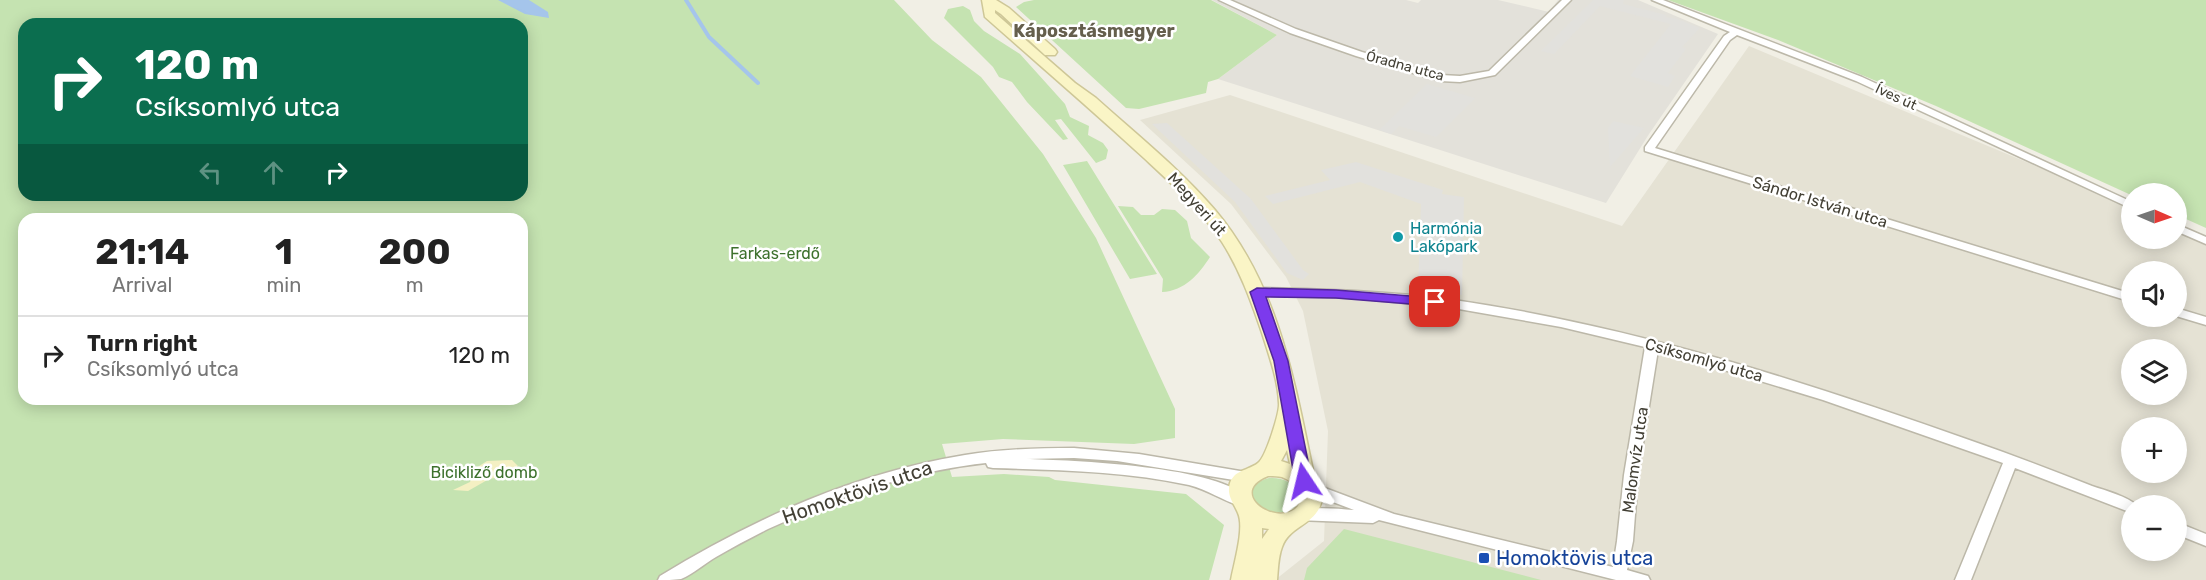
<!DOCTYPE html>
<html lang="en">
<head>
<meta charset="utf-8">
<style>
  :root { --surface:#fff; --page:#f2f2f2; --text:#222; --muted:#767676; --line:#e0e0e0 }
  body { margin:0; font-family:Rubik,sans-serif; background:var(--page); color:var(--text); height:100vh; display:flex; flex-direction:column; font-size:22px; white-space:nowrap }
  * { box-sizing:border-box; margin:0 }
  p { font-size:20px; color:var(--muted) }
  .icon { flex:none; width:33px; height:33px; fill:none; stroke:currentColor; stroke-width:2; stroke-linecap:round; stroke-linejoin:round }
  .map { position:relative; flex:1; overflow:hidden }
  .drawer { position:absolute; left:18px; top:213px; width:510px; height:192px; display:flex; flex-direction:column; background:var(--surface); border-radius:18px; box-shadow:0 3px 15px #0003 }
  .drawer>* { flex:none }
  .banner { position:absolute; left:18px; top:18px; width:510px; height:183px; border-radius:18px; box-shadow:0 3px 15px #0003; background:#0b6e4f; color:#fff; overflow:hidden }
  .needle { width:39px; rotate:92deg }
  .fabs { position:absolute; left:2121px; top:183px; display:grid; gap:12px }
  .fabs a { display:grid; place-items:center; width:66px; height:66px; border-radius:50%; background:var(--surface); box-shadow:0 3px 15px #0003; font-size:30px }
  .pin { position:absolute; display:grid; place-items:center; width:51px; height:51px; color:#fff; margin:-26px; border-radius:12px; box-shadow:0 3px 9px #0006 }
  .me { position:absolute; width:66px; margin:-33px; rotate:350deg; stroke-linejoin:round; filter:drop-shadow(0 0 4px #0008) }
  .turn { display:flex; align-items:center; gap:21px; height:126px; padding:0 18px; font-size:27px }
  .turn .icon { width:78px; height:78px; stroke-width:2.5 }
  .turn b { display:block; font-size:42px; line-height:51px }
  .lanes { display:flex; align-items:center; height:57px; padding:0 18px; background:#0003; justify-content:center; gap:30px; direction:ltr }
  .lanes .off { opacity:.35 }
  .eta { display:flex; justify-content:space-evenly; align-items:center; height:102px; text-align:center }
  .eta b { font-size:36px; font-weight:700; line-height:42px }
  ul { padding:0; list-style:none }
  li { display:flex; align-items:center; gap:18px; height:78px; padding:0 18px; border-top:2px solid var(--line) }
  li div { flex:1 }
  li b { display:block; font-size:22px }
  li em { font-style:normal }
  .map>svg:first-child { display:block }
</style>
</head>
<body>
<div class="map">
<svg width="2206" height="580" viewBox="0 0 2206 580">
  <rect width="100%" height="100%" fill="#f1efe5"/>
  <path fill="#e5e2d4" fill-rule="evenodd" d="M1749 46 2131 206 2132 238H2176L2177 225 2206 237V580H1275L1324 541 1328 431 1303 311 1286 277 1231 204 1140 120 1230 95 1622 226ZM2132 272H2176V316H2132ZM2132 350H2176V394H2132ZM2132 428H2176V472H2132ZM2132 506H2176V550H2132Z"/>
  <path fill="#e3e1da" d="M1212 0H1406L1418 3 1421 0H1498L1549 12 1558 0H1638L1718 34 1649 134 1606 203 1218 79 1277 35Z"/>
  <path fill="#c5e3b1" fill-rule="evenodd" d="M0 0H894L932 40 981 77 1043 154 1096 238 1175 409V438L1134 444 1003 439 942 444 952 477 1004 474 1049 477 1055 480 1186 494 1224 525 1209 580H0ZM24 24H522V195H24ZM24 219H522V399H24Z
    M1034 0H1211L1277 35 1218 79 1208 82 1206 93 1139 109 1126 108 1016 7 1024 2Z
    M1668 0H2206V228L2177 215 2176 194 2131 195 1936 106 1778 40Z
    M963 6 970 10 974 21 984 31 1020 54 1065 104 1070 117 1089 126 1088 135 1103 143 1108 150 1106 159 1096 163 1061 119 1055 120 1068 139 1063 140 1027 102 1012 82 999 77 993 67 944 18 948 9Z
    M1087 161 1157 274 1130 279 1063 165Z
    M1118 206 1133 207 1141 215H1154L1162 209 1175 210 1187 221 1191 238 1210 257C1199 274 1185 291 1162 292L1163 279Z
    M1269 478C1282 477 1294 482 1299 495L1295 507C1266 527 1231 488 1269 478Z
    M1344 529 1541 580H1304L1307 568Z"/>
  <path fill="#f4f0c3" d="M512 460 518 466 506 476 489 479 468 491 453 490 470 482 476 468 487 461Z"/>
  <path fill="#e2e1dd" d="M1593 0H1624L1623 4 1666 15V17L1677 19 1700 28 1682 47 1686 49 1668 73 1675 76 1668 87 1630 76 1671 24 1600 6 1554 54 1541 51Z
    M1427 84 1475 98 1436 137 1399 126 1391 134 1379 130Z
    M1613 121 1644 128 1610 167 1608 128Z
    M1167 123 1251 199 1303 270 1309 274 1303 280 1287 273 1235 202 1152 124Z
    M1356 162 1443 190 1442 194 1464 197 1462 295 1418 289 1421 204 1360 182 1273 204 1265 196 1330 180 1321 170Z"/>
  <path fill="#a5c5eb" d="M498 0H529L548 12 549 18 525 14Z"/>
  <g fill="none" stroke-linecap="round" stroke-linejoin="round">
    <path stroke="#a5c5eb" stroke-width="4" d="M686 0 709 37 758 83"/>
    <g stroke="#bcb8a9" stroke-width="3">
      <path id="street" d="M1219 0H1230L1296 29 1362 52 1441 75 1460 76 1489 71 1562 0H1571L1495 75 1460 82 1440 81 1356 56 1290 33Z
        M1652 0H1663L1862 77 2132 202V209L1856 81 1737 35 1730 40 1655 148 2132 294V302L1645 151V147L1724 36 1730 32Z
        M2176 224 2206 237V244L2176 231Z
        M1257 288C1323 289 1389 291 1454 300 1632 326 1803 381 1972 441 2012 455 2052 470 2092 486 2107 491 2126 496 2138 506H2132V513L2015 468 1971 580H1955L2003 463 1823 400 1658 350 1638 475 1633 541 1627 570 1648 576 1650 580H1616L1379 520 1373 523 1297 520 1295 516 1297 512C1315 506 1335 509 1354 510L1304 491 1302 487 1304 483 1309 482 1394 514 1613 567 1617 541 1624 475 1645 347 1561 327 1453 308 1355 298 1253 295 1251 292Z
        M2176 308 2206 317V325L2176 316Z
        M1074 448 1139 454 1246 472 1251 473 1253 477 1251 481 1246 482 1117 461 1074 458 1026 459C1066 460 1228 466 1247 500L1245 504 1240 506C1222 500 1208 490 1189 485 1125 471 1058 470 993 468L988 467 986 463C910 471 838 497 768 529 751 538 733 547 716 557 704 564 693 574 681 579 674 580 665 580 658 580L660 576C755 518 855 473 965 455 1001 449 1037 448 1074 448Z
        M2176 522 2206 534V546L2176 534Z"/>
    </g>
    <g stroke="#cec797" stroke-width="3">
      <path id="secondary" d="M982 0H996L1009 8 1055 49 1057 52 1055 55H1045L1001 14 995 10V13L1075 83 1096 98C1136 134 1180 169 1215 210 1280 287 1295 385 1315 480L1322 498C1319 525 1290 524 1282 547 1278 557 1278 570 1277 580H1231C1234 563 1245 528 1238 513 1234 503 1226 496 1230 483 1235 469 1248 471 1258 463 1266 457 1280 412 1279 403 1278 380 1269 355 1262 333 1251 301 1240 270 1222 242 1201 210 1172 184 1144 158 1092 110 1038 64 985 17ZM1287 450 1290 464 1281 461ZM1268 476C1272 476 1277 476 1282 477 1294 481 1308 499 1295 509 1273 526 1227 492 1268 476ZM1262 528 1269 529 1262 539Z"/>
    </g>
    <use href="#street" fill="#fff" fill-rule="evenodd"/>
    <use href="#secondary" fill="#faf5c6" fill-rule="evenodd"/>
  </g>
  <path fill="#7c3aed" stroke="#51269a" stroke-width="1.5" d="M1257 288 1336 290 1435 298 1442 302 1435 306 1336 298 1266 297 1288 361 1312 481 1309 485H1298L1295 481 1274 361 1250 292Z"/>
  <circle fill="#0f9aa8" stroke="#fff" stroke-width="2" cx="1398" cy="237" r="6"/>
  <rect fill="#1a4fb4" stroke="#fff" stroke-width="2" x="1478" y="552" width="12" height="12" rx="3"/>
  <g text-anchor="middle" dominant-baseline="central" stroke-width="5" stroke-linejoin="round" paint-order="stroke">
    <g font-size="14" fill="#434035" stroke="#fff">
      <text transform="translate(1405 66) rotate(15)">Óradna utca</text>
      <text transform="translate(1896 97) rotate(25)">Íves út</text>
    </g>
    <g font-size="16" fill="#434035" stroke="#fff">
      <text transform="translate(1820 202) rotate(17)">Sándor István utca</text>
      <text transform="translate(1197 204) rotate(48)">Megyeri út</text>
      <text transform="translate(1704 360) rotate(16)">Csíksomlyó utca</text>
      <text transform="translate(1635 460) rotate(-82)">Malomvíz utca</text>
    </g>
    <g font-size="16" fill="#0d838f" stroke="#fff" text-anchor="start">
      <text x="1410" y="228">Harmónia<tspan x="1410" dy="18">Lakópark</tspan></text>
    </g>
    <g font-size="16" fill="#3d712d" stroke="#fff">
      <text x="775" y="253">Farkas-erdő</text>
      <text x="484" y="472">Bicikliző domb</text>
    </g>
    <g font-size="18" font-weight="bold" fill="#655f4d" stroke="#fff">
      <text x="1094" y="31">Káposztásmegyer</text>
    </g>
    <g font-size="20" fill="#434035" stroke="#fff">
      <text transform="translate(857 492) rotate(-19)">Homoktövis utca</text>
    </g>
    <g font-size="20" fill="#164399" stroke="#fff" text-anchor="start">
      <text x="1496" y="558">Homoktövis utca</text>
    </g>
  </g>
</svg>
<div class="fabs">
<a><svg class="needle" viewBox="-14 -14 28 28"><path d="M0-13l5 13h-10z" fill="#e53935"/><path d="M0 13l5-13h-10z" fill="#767676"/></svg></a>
<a><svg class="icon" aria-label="sound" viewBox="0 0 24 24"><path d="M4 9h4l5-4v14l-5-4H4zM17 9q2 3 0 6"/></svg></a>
<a><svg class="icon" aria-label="layers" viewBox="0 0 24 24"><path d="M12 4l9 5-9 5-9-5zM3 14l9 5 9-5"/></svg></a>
<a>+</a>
<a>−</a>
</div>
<div class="pin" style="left:1435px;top:302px;background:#d93025"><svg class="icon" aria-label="arrive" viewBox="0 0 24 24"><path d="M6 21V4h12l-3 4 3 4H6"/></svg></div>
<svg class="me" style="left:1304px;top:481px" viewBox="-20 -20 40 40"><path d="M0-17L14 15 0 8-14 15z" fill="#7c3aed" stroke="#fff" stroke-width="4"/></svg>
<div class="banner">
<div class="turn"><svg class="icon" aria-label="right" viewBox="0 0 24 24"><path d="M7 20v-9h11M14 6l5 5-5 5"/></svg><div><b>120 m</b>Csíksomlyó utca</div></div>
<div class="lanes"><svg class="icon off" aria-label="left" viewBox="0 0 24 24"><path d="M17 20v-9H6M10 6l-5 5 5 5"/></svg><svg class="icon off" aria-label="ahead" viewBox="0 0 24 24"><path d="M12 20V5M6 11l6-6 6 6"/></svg><svg class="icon" aria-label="right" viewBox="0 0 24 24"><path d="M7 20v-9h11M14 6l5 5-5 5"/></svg></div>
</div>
<section class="drawer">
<div class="eta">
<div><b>21:14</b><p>Arrival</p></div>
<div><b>1</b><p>min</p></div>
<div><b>200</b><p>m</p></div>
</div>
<ul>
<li><svg class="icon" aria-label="right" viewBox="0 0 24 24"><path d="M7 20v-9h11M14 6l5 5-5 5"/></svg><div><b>Turn right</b><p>Csíksomlyó utca</p></div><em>120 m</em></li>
</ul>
</section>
</div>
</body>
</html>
